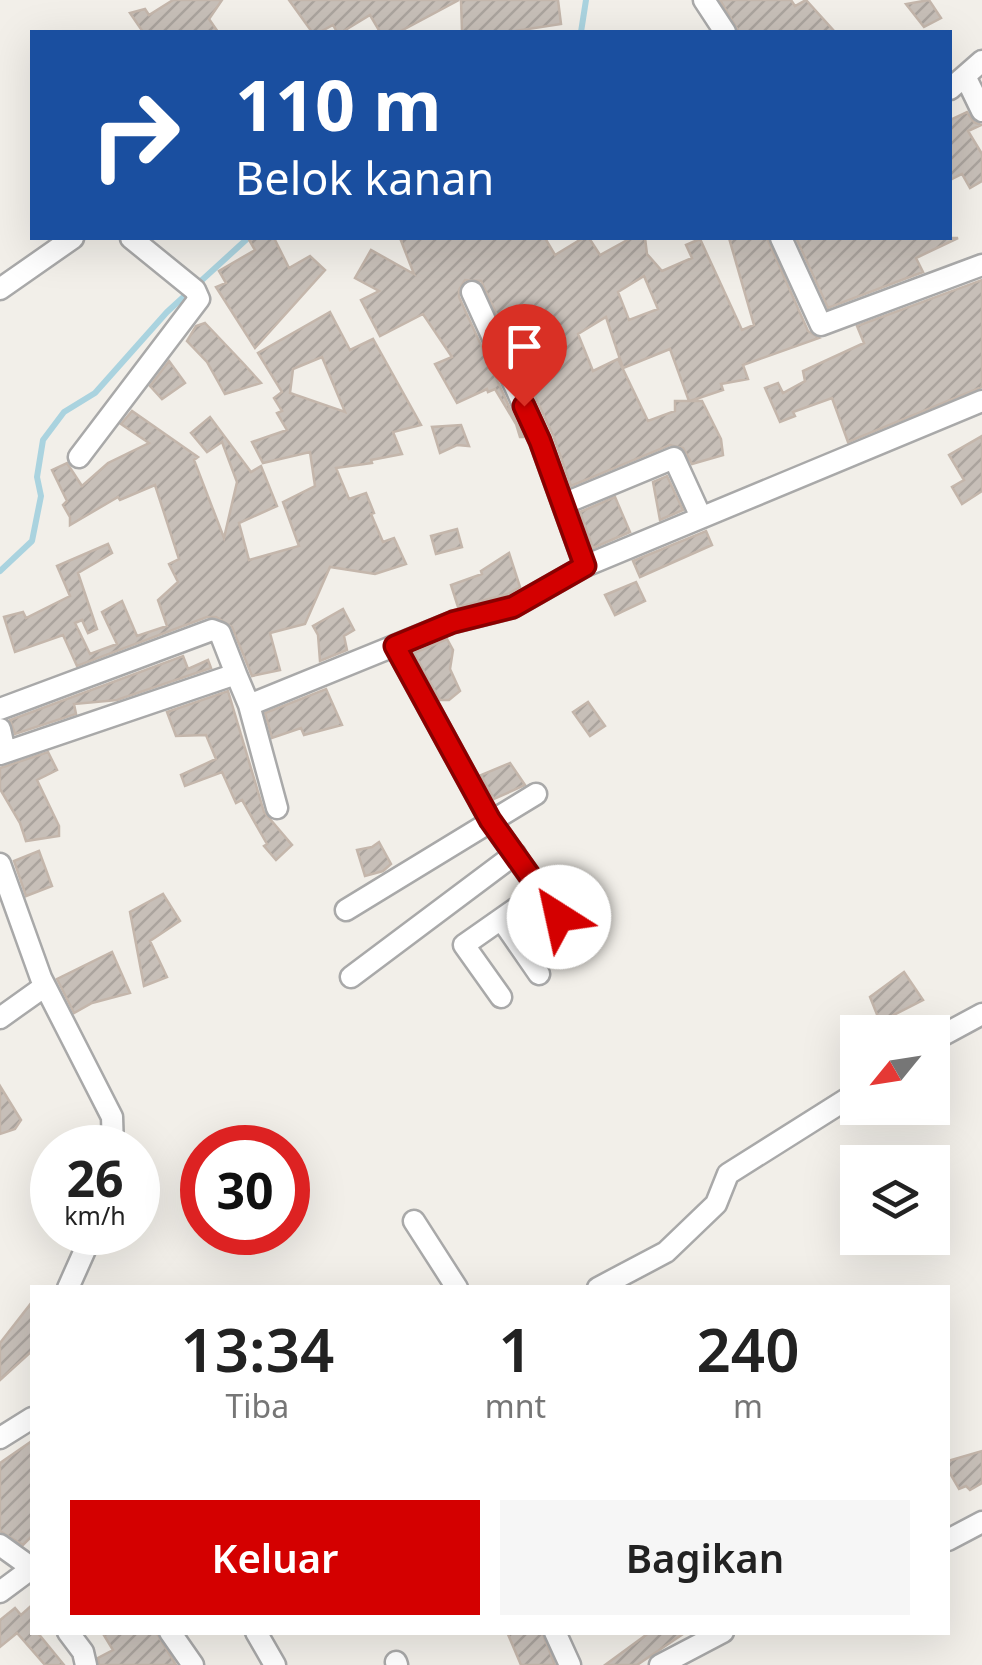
<!DOCTYPE html>
<html lang="id">
<head>
<meta charset="utf-8">
<style>
  :root { --surface:#fff; --page:#f6f6f6; --text:#222; --muted:#767676; --accent:#d40000 }
  body { margin:0; font-family:"Noto Sans",sans-serif; background:var(--page); color:var(--text); height:100vh; display:flex; flex-direction:column; font-size:38px; white-space:nowrap }
  * { box-sizing:border-box; margin:0 }
  p { font-size:32px; color:var(--muted) }
  .icon { flex:none; width:55px; height:55px; fill:none; stroke:currentColor; stroke-width:2; stroke-linecap:round; stroke-linejoin:round }
  .map { position:relative; flex:1; overflow:hidden }
  .drawer { position:absolute; left:30px; top:1285px; width:920px; height:350px; display:flex; flex-direction:column; background:var(--surface); border-radius:0px; box-shadow:0 10px 40px #0002 }
  .drawer>* { flex:none }
  .banner { position:absolute; left:30px; top:30px; width:922px; height:210px; border-radius:0px; box-shadow:0 10px 40px #0002; background:#1a4fa0; color:#fff; overflow:hidden }
  .needle { width:65px; rotate:240deg }
  .fabs { position:absolute; left:840px; top:1015px; display:grid; gap:20px }
  .fabs a { display:grid; place-items:center; width:110px; height:110px; border-radius:0px; background:var(--surface); box-shadow:0 10px 40px #0002; font-size:50px }
  .speed { position:absolute; left:30px; top:1125px; display:flex; gap:20px; font-size:50px; font-weight:700; text-align:center }
  .speed>* { display:grid; place-content:center; width:130px; height:130px; border-radius:50%; background:var(--surface); box-shadow:0 10px 40px #0002; line-height:1 }
  .speed small { font-size:25px; font-weight:400 }
  .speed .limit { border:15px solid #d22; background:#fff; color:#111 }
  .pin { position:absolute; display:grid; place-items:center; width:85px; height:85px; color:#fff; margin:-102px -42px; border-radius:50% 50% 50% 0; rotate:-45deg; box-shadow:0 0 10px #0007 }
  .pin .icon { rotate:45deg }
  .me { position:absolute; width:110px; margin:-55px; rotate:325deg; stroke-linejoin:round; filter:drop-shadow(0 0 8px #0008) }
  .turn { display:flex; align-items:center; gap:35px; height:210px; padding:0 40px; font-size:45px }
  .turn .icon { width:130px; height:130px; stroke-width:2.5 }
  .turn b { display:block; font-size:70px; line-height:85px }
  .eta { display:flex; justify-content:space-evenly; align-items:center; height:170px; text-align:center }
  .eta b { font-size:60px; font-weight:600; line-height:70px }
  .action { display:flex; gap:20px; margin-top:auto; padding:20px 40px }
  .action a { flex:1; height:115px; border-radius:0px; background:var(--accent); color:#fff; font-size:40px; font-weight:600; line-height:115px; text-align:center }
  .action a+a { background:var(--page); color:var(--text) }
  .map>svg:first-child { display:block }
</style>
</head>
<body>
<div class="map">
<svg width="982" height="1665" viewBox="0 0 982 1665">
  <defs>
    <pattern id="building-hatch" width="6" height="6" patternUnits="userSpaceOnUse" patternTransform="scale(2.5)"><rect width="6" height="6" fill="#c7bfb8"/><path d="M-1 1l2-2M0 6l6-6M5 7l2-2" fill="none" stroke="#aba49e"/></pattern>
  </defs>
  <rect width="100%" height="100%" fill="#f2efe9"/>
  <g fill="none" stroke-linecap="round" stroke-linejoin="round">
    <path stroke="#aad3df" stroke-width="6" d="M581 32 586 0
      M0 571 32 541 41 496 37 477 43 440 64 412 95 393 167 312 248 238"/>
  </g>
  <path fill="url(#building-hatch)" stroke="#c4b6ab" stroke-width="2.5" fill-rule="evenodd" d="M173 0H222L209 19 218 32H143L130 13 145 9 149 15Z
    M289 0H459L399 32H380L370 15 342 32H337L333 25 320 32H312Z
    M461 0H558L561 24 509 32H462Z
    M720 0H791L795 6 806 0 835 32H739Z
    M929 0 941 18 924 27 906 4Z
    M967 112 974 122 981 125 968 131 982 154V181L970 188 962 174 950 180V120Z
    M248 238H274L289 268 310 256 325 270 255 348 216 287 226 283 219 271 255 250Z
    M400 238H545L555 255 583 238H589L600 255 631 238H645L647 254 662 271 692 258 686 245 700 239 742 330 754 325 729 238H767L808 331 819 338 743 365 748 379 721 384 723 390 690 401H702L721 439 723 455 692 464 683 448 670 445 571 486 553 435 481 281 465 280 459 290V297L523 437H520L516 424 495 389 488 392 487 389 457 403 435 364 452 357 423 314 380 336 361 300 379 291 355 278 371 250 414 274ZM644 276 658 309 629 320 618 292ZM606 317 623 368 670 349 689 401H675V411L648 421 618 359 593 371 578 334Z
    M796 238H958L916 258 923 272 828 308Z
    M982 280V387L848 442 832 398 793 412 795 416 780 422 765 388 778 383 783 393 805 381 803 371 864 343 857 326Z
    M330 312 350 350 373 339 421 425 393 432 402 454 371 460 372 463 336 468 349 499 366 493 374 513 371 514 383 542 394 538 406 564 375 574 330 567 305 624 270 633 280 670 252 676 232 627 216 617H207L77 666 63 635 15 652 4 617 23 612 26 618 70 596 57 566 108 544 112 553 78 573 97 629 88 633 82 620 75 623 90 654 117 644 102 612 122 601 137 636 167 626 158 600 178 582 169 564 179 559 155 485 120 500 118 497 70 525V517L63 505 67 501 52 470 67 463 82 486 108 463 149 443 121 424 132 411 198 457 194 460 224 538 237 482 222 442 207 452 191 433 210 417 251 472 261 466 277 506 239 523 249 560 299 546 283 502 315 486 310 452 263 463 252 442 287 430 277 413 282 411 274 398 282 392 258 353ZM322 357 345 412 290 393 293 369Z
    M205 323 242 362 261 383 225 394 207 362 187 341 196 326Z
    M169 361 185 383 162 399 150 386Z
    M461 425 469 446 457 445 440 453 432 427Z
    M982 436V491L962 504 952 487 964 480 949 455Z
    M667 476 683 510 660 520 653 482Z
    M615 497 630 532 593 548 580 512Z
    M457 529 462 547 436 554 431 536Z
    M706 531 712 545 640 577 633 561Z
    M509 553 520 587 508 594 458 607 451 585 482 574 481 571Z
    M636 582 645 601 615 615 605 595Z
    M343 609 354 630 344 636 347 650 320 661 318 635 313 626Z
    M447 639 453 650 450 669 460 691 449 700H440L414 653Z
    M183 656 188 669 208 660 211 668 117 700 74 704 76 714 15 734 10 720Z
    M326 689 342 725 304 735 301 728 272 738 265 713Z
    M228 691 264 812 292 845 276 860 264 846 267 844 242 800 236 803 222 772 185 786 181 775 216 759 206 735 176 736 167 712Z
    M588 702 605 726 590 736 573 712Z
    M48 752 57 770 37 780 59 826V836L26 841 20 823 0 789V768Z
    M510 763 525 785 494 799 481 775Z
    M379 842 391 864 383 871 365 876 357 850 372 847Z
    M39 851 52 886 26 896 14 861Z
    M163 894 180 921 150 941 167 977 144 986 130 912Z
    M112 952 130 993 92 1003 74 1013 57 979Z
    M904 972 923 1000 880 1022 870 997Z
    M0 1086 21 1120 15 1129 0 1134Z
    M32 1302V1351L0 1380V1343Z
    M32 1441V1536L23 1545 0 1531V1463Z
    M982 1451V1483L970 1490 966 1486 959 1489 948 1470V1461Z
    M32 1605V1632H37L64 1665H45L17 1633 0 1647V1620L15 1608 21 1615Z
    M102 1632H156L176 1665H99L98 1658 113 1650Z
    M507 1632H542L555 1665H521Z
    M650 1632H686L637 1665H605Z"/>
  <g fill="none" stroke-linecap="round" stroke-linejoin="round">
    <g stroke="#a9a9a9" stroke-width="25">
      <path id="minor" d="M704 0 725 32
        M965 76 982 111
        M950 89 982 61
        M781 238 821 325 982 265
        M0 289 73 238
        M472 292 540 441 585 566
        M79 457 199 299 195 290 131 238
        M563 504 674 458 701 517
        M395 646 490 820 577 943
        M249 705 277 808
        M0 709 212 630 220 633 236 674
        M0 729 5 752
        M0 754 236 674 249 705 453 622 513 607 585 566 982 401
        M0 864 41 978 112 1117 113 1148
        M346 910 536 794
        M501 919 539 974
        M351 977 515 854
        M501 997 464 945 541 891
        M0 1018 45 986
        M932 1041 982 1014
        M414 1221 457 1288
        M68 1288 93 1232
        M598 1288 666 1252 716 1204 728 1174 858 1092
        M0 1438 32 1418
        M948 1540 982 1522
        M0 1545 32 1568
        M0 1592 31 1569 32 1571
        M68 1632 83 1652 86 1665
        M170 1632 193 1665
        M256 1632 275 1665
        M555 1632 570 1665
        M396 1662 397 1665
        M660 1665 723 1632"/>
    </g>
    <use href="#minor" stroke="#fff" stroke-width="20"/>
  </g>
  <g fill="none" stroke-linecap="round" stroke-linejoin="round">
    <g stroke="#8a0000" stroke-width="25">
      <path id="route" d="M524 406 540 441 585 566 513 607 453 622 395 646 490 820 559 917"/>
    </g>
    <use href="#route" stroke="#d40000" stroke-width="18"/>
  </g>
</svg>
<div class="fabs">
<a><svg class="needle" viewBox="-14 -14 28 28"><path d="M0-13l5 13h-10z" fill="#e53935"/><path d="M0 13l5-13h-10z" fill="#767676"/></svg></a>
<a><svg class="icon" aria-label="layers" viewBox="0 0 24 24"><path d="M12 4l9 5-9 5-9-5zM3 14l9 5 9-5"/></svg></a>
</div>
<div class="speed"><div>26<small>km/h</small></div><div class="limit">30</div></div>
<div class="pin" style="left:524px;top:406px;background:#d93025"><svg class="icon" aria-label="arrive" viewBox="0 0 24 24"><path d="M6 21V4h12l-3 4 3 4H6"/></svg></div>
<svg class="me" style="left:559px;top:917px" viewBox="-20 -20 40 40"><circle r="19" fill="#fff"/><path d="M0-13L10 11 0 6-10 11z" fill="#d40000"/></svg>
<div class="banner">
<div class="turn"><svg class="icon" aria-label="right" viewBox="0 0 24 24"><path d="M7 20v-9h11M14 6l5 5-5 5"/></svg><div><b>110 m</b>Belok kanan</div></div>
</div>
<section class="drawer">
<div class="eta">
<div><b>13:34</b><p>Tiba</p></div>
<div><b>1</b><p>mnt</p></div>
<div><b>240</b><p>m</p></div>
</div>
<div class="action"><a>Keluar</a><a>Bagikan</a></div>
</section>
</div>
</body>
</html>
